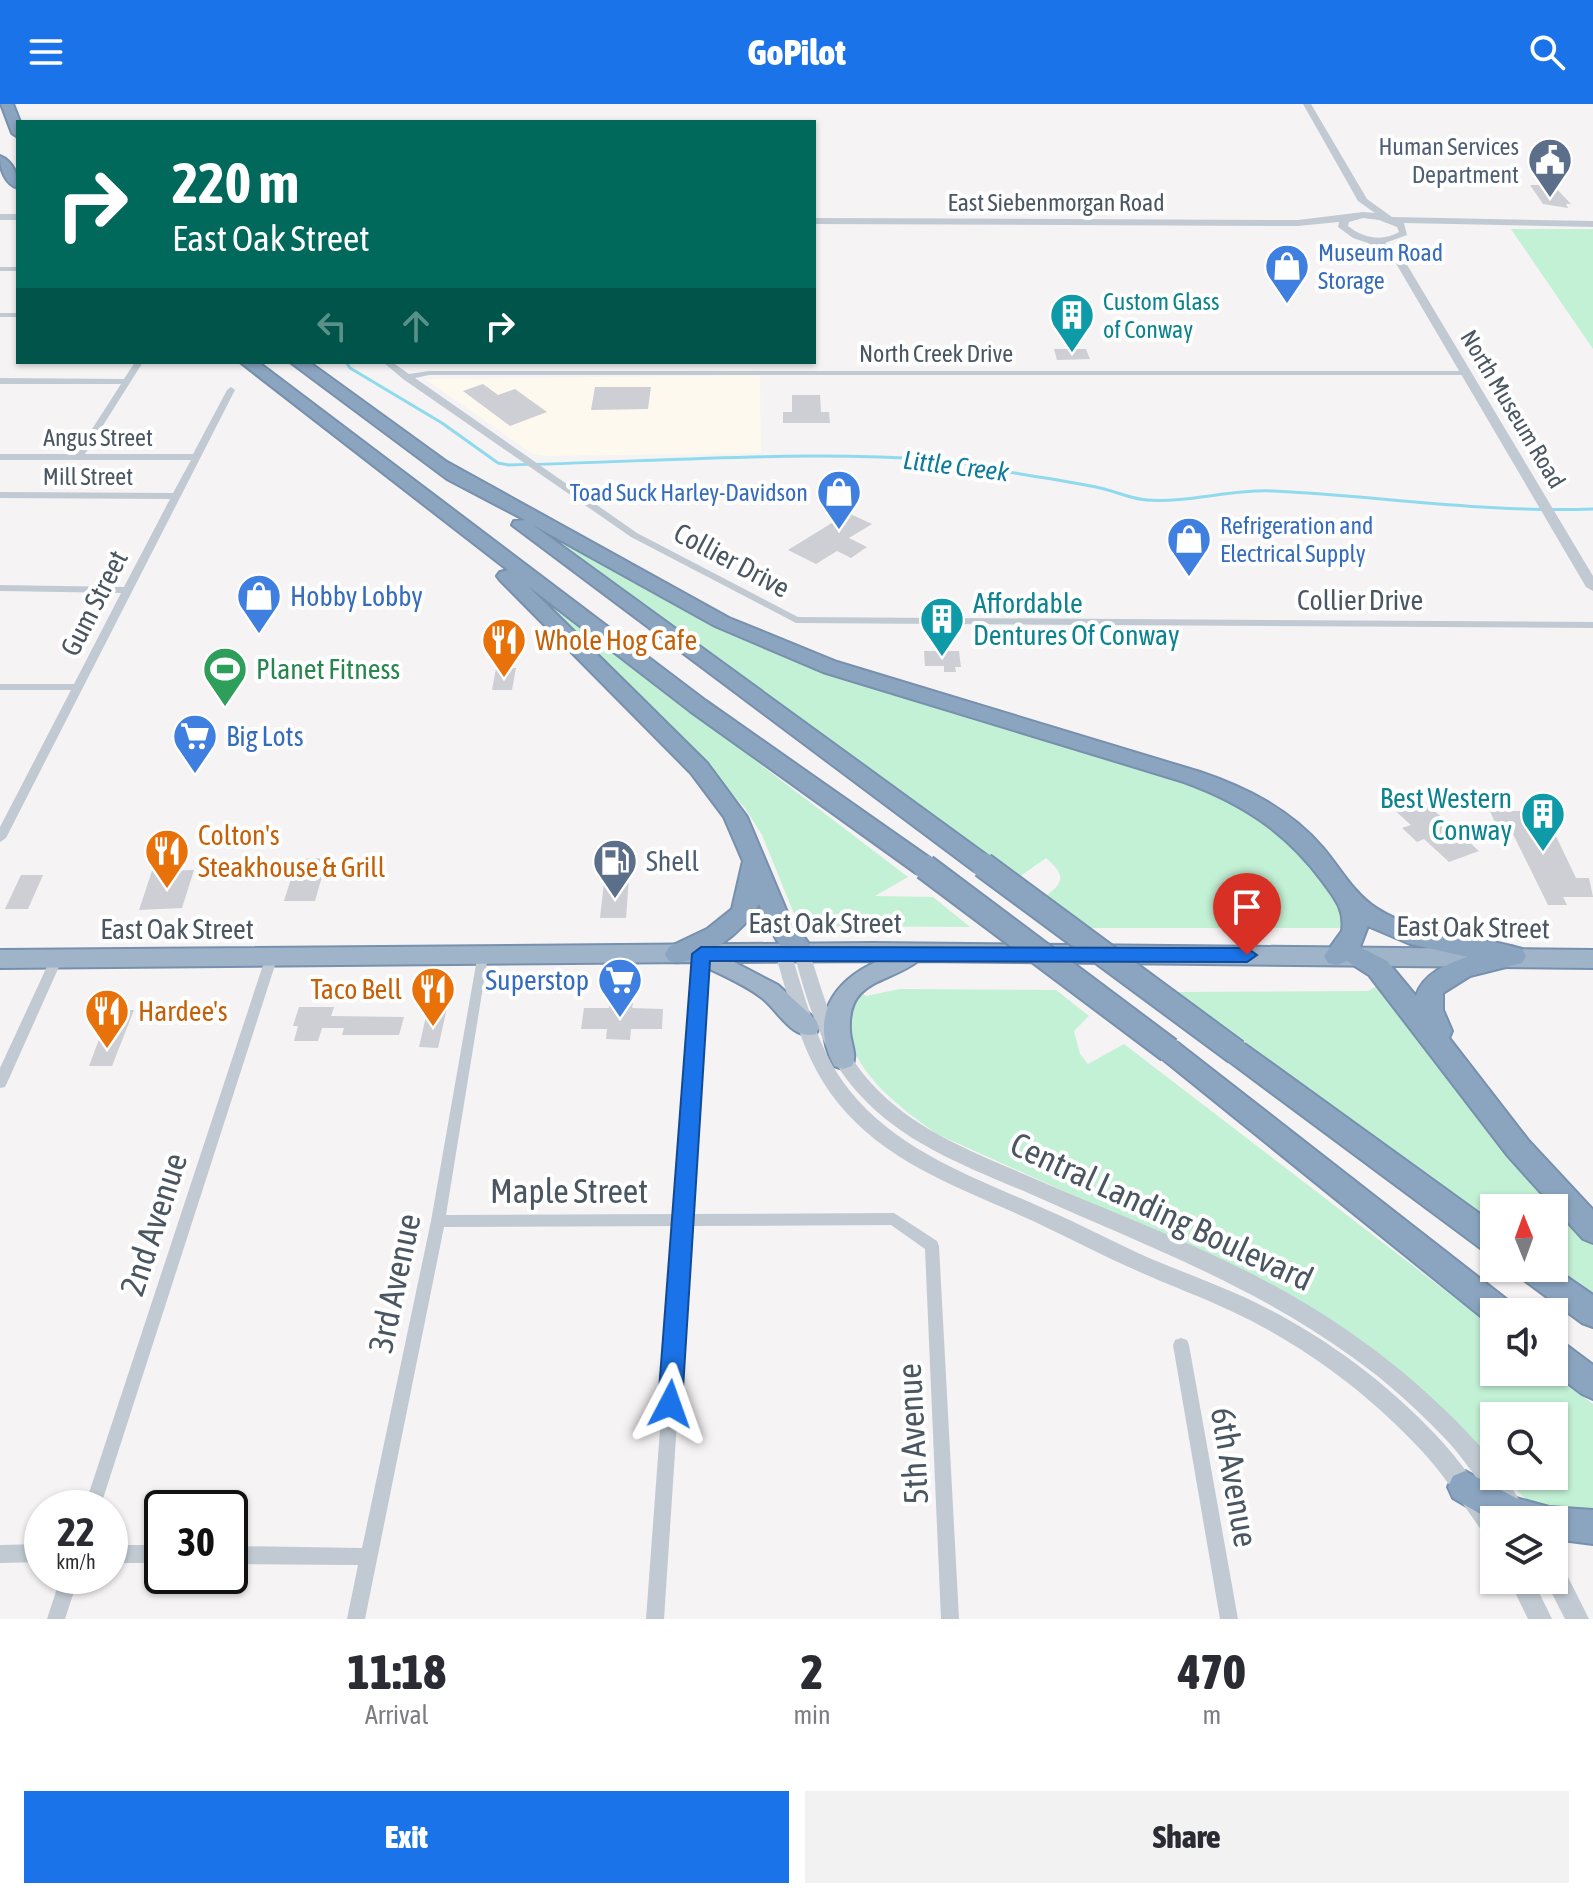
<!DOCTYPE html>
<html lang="en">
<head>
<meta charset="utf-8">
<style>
  :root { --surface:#fff; --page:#f2f2f3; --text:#2b2b33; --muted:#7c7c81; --accent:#1a73e8 }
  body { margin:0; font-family:"Asap Condensed",sans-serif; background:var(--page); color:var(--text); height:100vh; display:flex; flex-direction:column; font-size:30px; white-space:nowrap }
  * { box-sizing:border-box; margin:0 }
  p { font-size:26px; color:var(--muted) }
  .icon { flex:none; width:44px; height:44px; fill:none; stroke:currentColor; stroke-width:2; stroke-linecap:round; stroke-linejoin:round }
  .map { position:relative; height:1515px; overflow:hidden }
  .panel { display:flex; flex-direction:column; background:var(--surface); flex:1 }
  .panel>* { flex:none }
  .guide { position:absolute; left:16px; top:16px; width:800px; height:244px; border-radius:0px; box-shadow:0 2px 6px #0004; background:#00695c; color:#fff; overflow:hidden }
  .needle { width:52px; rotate:359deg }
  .tools { position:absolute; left:1480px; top:1090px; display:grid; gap:16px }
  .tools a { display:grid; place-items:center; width:88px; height:88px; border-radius:0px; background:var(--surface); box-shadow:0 2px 6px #0004; font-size:40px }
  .speed { position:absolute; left:24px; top:1386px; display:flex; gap:16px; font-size:40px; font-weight:700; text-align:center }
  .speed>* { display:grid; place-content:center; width:104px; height:104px; border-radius:50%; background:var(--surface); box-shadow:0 2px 6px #0004; line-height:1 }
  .speed small { font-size:20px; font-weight:400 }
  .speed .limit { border:4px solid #111; border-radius:12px; background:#fff; color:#111 }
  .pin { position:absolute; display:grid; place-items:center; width:68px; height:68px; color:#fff; margin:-82px -34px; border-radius:50% 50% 50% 0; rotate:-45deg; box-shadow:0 0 8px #0007 }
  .pin .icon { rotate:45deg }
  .me { position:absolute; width:88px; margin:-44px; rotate:4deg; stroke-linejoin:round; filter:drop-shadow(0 0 6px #0008) }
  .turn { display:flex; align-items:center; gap:28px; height:168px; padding:0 24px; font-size:36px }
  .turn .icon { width:104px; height:104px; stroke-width:2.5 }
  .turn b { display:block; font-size:56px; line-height:68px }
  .lanes { display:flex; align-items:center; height:76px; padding:0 24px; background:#0003; justify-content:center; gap:40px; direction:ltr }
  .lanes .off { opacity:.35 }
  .eta { display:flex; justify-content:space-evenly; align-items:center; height:136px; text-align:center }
  .eta b { font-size:48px; font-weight:800; line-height:56px }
  .button { display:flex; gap:16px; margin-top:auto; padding:16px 24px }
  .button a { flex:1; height:92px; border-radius:0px; background:var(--accent); color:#fff; font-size:32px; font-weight:800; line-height:92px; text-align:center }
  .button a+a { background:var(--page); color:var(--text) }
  header { display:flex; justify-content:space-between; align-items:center; height:104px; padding:0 24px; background:var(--accent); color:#fff; font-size:36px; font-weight:800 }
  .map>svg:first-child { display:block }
</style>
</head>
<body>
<header><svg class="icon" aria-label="menu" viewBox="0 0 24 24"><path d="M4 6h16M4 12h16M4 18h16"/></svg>GoPilot<svg class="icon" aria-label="search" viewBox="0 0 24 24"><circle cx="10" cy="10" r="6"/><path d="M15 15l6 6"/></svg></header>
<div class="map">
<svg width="1593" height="1515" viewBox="0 0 1593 1515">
  <rect width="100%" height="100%" fill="#f5f3f3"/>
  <path fill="#fdf9ef" d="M760 271 761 349 546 352 531 349 425 275Z"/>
  <path fill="#c3f1d5" d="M1511 125H1593V245Z
    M524 415 713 521 787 555 1192 680C1209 687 1229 692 1244 702 1281 725 1343 778 1346 824H1089L1046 792C1066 777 1064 770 1046 754L1019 773Z
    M526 482 908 773 875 792 933 793 970 823 799 822 762 731 745 704 693 646Z
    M1379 881 1495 1036 1553 1104H1494V1119L1176 888 1368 887Z
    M855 884 866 892 900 885 1056 886 1089 912 1074 927 1080 950 1088 960 1124 940 1494 1224V1268H1551L1593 1300V1416L1535 1404 1502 1372H1554V1312H1494V1363L1457 1321 1244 1168 937 1030C902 1005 856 972 848 927 845 915 853 897 855 884Z
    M1554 1105 1593 1142V1192L1554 1163Z"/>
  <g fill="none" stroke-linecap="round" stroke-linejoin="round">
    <path stroke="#90daee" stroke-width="3" d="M346 258 350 264 442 319 498 359 509 361C652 358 795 346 939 356 960 357 983 363 1004 367 1036 373 1068 377 1100 384 1115 387 1131 395 1147 396 1189 399 1230 385 1273 387 1380 392 1485 409 1593 405"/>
  </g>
  <path fill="#cdcfd5" d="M1530 81H1553L1571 100H1566L1568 104 1543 100Z
    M1054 245H1086L1090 255 1057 256Z
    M483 280 498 291 515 285 547 308 510 322 463 287Z
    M595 283H651L648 305 591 306Z
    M792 291H820L821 308H829L830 319H783V308H792Z
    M848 409 872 420 849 434 867 443 851 454 837 447 816 460 788 446Z
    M924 547H959L961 563H955L956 568H944V562H925Z
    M496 564H516L512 586H492Z
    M1418 692 1479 747 1449 758 1424 735 1417 738 1402 724 1411 721 1390 702Z
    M1490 707H1544L1576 774H1589L1593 793H1563L1567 801H1548L1510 724 1497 723Z
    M312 754 327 755 315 797H284L297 756Z
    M630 761 626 814H600L604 778Z
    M194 766 182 804 139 806 152 767Z
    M21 771H43L28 805H5Z
    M609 899H633L632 904 663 905 662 925H631L630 936 606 935 607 925H581L584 904H609Z
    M299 903H334L331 912 404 913 399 931H342L344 924H322L318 937H294L298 922H293Z
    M428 904H447L438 944 419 943Z
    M110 906H134L112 962H89Z"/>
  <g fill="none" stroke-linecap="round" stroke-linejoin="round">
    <g stroke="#7690ad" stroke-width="4">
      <path id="trunk" d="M872 839 1593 846V864L918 857C888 880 847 875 850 926 850 938 858 951 852 962L843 965 834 962C809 913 833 877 878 857L734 858 778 881 816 916 819 923 816 930C792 937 778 906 762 894 743 879 717 869 695 858L0 864V846Z"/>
    </g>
    <g stroke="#7690ad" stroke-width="4">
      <path id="motorway" d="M1 0H13L20 18 18 33 12 29Z
        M0 52C13 57 18 71 18 84 5 80 0 65 0 52Z
        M240 258H258L706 597 934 757 937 763 934 769 925 771 916 769 690 607 528 482 707 659 747 713 787 808 815 849 811 856C784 864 768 820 759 800 747 825 698 865 669 857L665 850 669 843 707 825 732 805 743 757 724 713 691 669 500 476 497 472 500 468 508 466Z
        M290 258H309L447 358 729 514 837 558 1200 668C1247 684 1291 706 1323 744 1340 764 1353 789 1376 804 1420 833 1473 830 1522 845L1526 852 1522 859 1470 872 1443 889V906L1452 927 1449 934 1528 1036 1593 1106V1139L1583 1135 1508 1052 1369 871 1347 857 1337 861 1328 859 1324 852 1342 827C1345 805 1335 795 1323 778 1286 728 1242 699 1184 678L823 568 715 522 533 421 992 755 995 761 992 767 983 769 974 767 512 421 514 417 525 416 447 375ZM1368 822 1410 840 1468 853C1447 859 1422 871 1416 892L1387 857 1360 843Z
        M1169 936 1178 939 1510 1198 1514 1208H1494V1220L1488 1218 1160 953 1156 946 1160 939Z
        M1236 938 1246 941 1494 1120V1150L1483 1146 1226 955 1223 948 1226 941Z
        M1516 1164H1554L1593 1191V1223L1582 1219 1520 1173Z
        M1554 1236 1565 1240 1593 1261V1295L1582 1290 1553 1268Z
        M1465 1367 1516 1394 1549 1403 1593 1406V1440L1554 1435V1416L1494 1418 1453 1394 1448 1383 1453 1372Z"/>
    </g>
    <path fill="#c1cad2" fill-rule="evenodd" d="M0 163H18V167H0Z
      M0 209H18V213H0Z
      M135 258H143L85 350H193L227 286 231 283 235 286 6 734 0 738V723L71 586H0V580H74L121 489 0 487V481L124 483 170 395 0 394V388L173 389 191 356H0V350H76L121 280H0V274L124 275Z
      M383 258H392L409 270 429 267H1466L1470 269 1469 271H429L415 274 637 429 798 513 1593 518V524L796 519 631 433 403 275Z
      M701 845 705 847 707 850 690 1110 894 1109 937 1137 939 1142 959 1515H941L925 1145 891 1121 690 1122 664 1515H646L675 1122 444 1123 365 1515H347L358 1461 230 1460V1442L362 1444 431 1117 478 849H486L488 852 446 1111 676 1110 695 850 697 847Z
      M271 850 276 852 277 855 100 1404H84L265 855 266 852Z
      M56 851 61 853 62 856 7 979 5 983 0 984V964L50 856 51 853Z
      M1181 1234 1187 1236 1189 1241 1238 1515H1220L1173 1241 1175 1236Z
      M42 1440V1458L0 1459V1441Z
      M110 1441H162V1459H110Z
      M61 1472H79L65 1515H47Z"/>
    <path fill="#c1cad2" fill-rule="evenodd" d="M1303 0H1311L1367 95 1392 113 1593 117V123L1404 119 1407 131 1385 139 1400 149 1593 472V487L1586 483 1391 151 1368 139 1353 134 1338 123 1339 118 1298 122 814 120V114L1298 116 1363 108 1375 109 1358 97ZM1363 114 1379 116 1397 123 1399 128C1382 138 1363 134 1348 122L1349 118Z
      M0 110H18V116H0Z
      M783 843 789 845 791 849C806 896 818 948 850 987 899 1048 976 1074 1045 1105 1080 1120 1114 1138 1149 1154 1180 1167 1213 1179 1244 1193 1315 1226 1381 1273 1435 1330 1460 1356 1480 1386 1501 1416H1494V1436L1486 1433C1465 1403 1445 1372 1421 1346 1367 1288 1302 1240 1231 1207 1202 1193 1171 1182 1142 1169 1105 1153 1069 1134 1033 1117 963 1085 887 1060 838 999 803 956 790 900 775 849L777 845Z
      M802 843 808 845 810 849C824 895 838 943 871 979 913 1025 970 1047 1026 1071 1103 1105 1183 1134 1258 1173 1349 1220 1428 1281 1494 1358V1372H1504L1524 1403 1521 1411 1513 1414C1498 1408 1466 1357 1451 1341 1421 1309 1388 1278 1352 1253 1255 1182 1144 1141 1035 1092 973 1065 906 1042 859 990 823 951 807 899 794 849L796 845Z
      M1554 1457 1562 1461 1589 1515H1565L1545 1476H1554Z
      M1509 1476H1533L1552 1515H1528Z"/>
    <use href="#trunk" fill="#9fb4c9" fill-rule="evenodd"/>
    <use href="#motorway" fill="#8ba5c1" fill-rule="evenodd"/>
    <g stroke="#7690ad" stroke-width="28" stroke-linecap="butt">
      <path id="motorway-bridge" d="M983 761 1236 948
        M925 763 1169 946"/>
    </g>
    <use href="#motorway-bridge" stroke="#8ba5c1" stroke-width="24"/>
  </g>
  <path fill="#1a73e8" stroke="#114b97" stroke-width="2" d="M701 843 1247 844 1257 851 1247 858 710 857 682 1300 679 1308 670 1311 662 1308 658 1300 692 850Z"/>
  <defs>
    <g id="civic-pin" transform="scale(2.3)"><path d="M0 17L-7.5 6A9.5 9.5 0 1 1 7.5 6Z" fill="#5c6f8a" stroke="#fff"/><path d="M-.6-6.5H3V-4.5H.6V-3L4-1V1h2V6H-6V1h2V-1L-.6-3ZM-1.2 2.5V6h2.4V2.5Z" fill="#fff"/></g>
    <g id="shop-pin" transform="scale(2.3)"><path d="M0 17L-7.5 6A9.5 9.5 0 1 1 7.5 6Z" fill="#3f7fe0" stroke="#fff"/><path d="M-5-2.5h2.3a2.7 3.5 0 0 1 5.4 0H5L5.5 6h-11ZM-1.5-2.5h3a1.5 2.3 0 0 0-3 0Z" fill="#fff"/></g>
    <g id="building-pin" transform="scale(2.3)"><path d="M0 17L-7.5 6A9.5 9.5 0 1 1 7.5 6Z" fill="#0f9aa8" stroke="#fff"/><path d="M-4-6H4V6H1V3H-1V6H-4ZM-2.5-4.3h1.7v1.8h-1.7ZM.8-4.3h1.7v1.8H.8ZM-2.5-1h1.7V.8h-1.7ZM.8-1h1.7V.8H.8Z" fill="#fff"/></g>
    <g id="restaurant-pin" transform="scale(2.3)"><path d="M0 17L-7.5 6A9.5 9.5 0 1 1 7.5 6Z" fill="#e8710a" stroke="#fff"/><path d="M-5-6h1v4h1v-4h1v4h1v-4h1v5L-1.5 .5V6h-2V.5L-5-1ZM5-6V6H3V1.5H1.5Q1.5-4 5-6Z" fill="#fff"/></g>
    <g id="stadium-pin" transform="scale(2.3)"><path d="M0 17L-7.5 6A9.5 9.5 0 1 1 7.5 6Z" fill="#2e9e5b" stroke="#fff"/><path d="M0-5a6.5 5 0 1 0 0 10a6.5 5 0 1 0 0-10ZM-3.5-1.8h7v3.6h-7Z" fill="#fff"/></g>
    <g id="supermarket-pin" transform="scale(2.3)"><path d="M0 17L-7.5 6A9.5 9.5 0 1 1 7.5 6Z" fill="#3f7fe0" stroke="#fff"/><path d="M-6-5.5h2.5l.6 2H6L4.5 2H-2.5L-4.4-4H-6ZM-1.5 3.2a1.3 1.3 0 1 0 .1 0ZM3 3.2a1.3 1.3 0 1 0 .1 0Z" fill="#fff"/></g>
    <g id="fuel-pin" transform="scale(2.3)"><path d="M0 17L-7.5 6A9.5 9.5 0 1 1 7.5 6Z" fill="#5c6f8a" stroke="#fff"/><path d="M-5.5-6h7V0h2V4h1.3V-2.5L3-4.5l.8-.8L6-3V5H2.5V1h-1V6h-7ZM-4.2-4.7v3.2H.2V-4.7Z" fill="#fff"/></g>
  </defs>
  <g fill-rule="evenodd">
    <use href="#civic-pin" x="1550" y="56"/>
    <use href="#shop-pin" x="1287" y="162"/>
    <use href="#building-pin" x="1072" y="211"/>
    <use href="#shop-pin" x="839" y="388"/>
    <use href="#shop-pin" x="1189" y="435"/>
    <use href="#shop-pin" x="259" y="492"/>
    <use href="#building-pin" x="942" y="515"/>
    <use href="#restaurant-pin" x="504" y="536"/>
    <use href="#stadium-pin" x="225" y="565"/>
    <use href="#supermarket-pin" x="195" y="632"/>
    <use href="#building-pin" x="1543" y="710"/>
    <use href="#restaurant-pin" x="167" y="747"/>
    <use href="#fuel-pin" x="615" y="757"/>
    <use href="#supermarket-pin" x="620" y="876"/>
    <use href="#restaurant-pin" x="433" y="885"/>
    <use href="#restaurant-pin" x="107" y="907"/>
  </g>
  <g text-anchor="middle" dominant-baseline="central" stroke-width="8" stroke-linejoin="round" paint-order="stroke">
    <g font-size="24" fill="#4e5e75" stroke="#fff" text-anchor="end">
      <text x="1519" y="42">Human Services<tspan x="1519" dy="28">Department</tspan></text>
    </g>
    <g font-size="24" fill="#4a5661" stroke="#fff">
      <text x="1056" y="98">East Siebenmorgan Road</text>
      <text x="936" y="249">North Creek Drive</text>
      <text transform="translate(1513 305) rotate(59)">North Museum Road</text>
      <text x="98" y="333">Angus Street</text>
      <text x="88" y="372">Mill Street</text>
    </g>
    <g font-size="24" fill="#366cbe" stroke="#fff" text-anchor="start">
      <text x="1318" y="148">Museum Road<tspan x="1318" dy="28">Storage</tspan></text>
      <text x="808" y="388" text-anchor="end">Toad Suck Harley-Davidson</text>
      <text x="1220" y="421">Refrigeration and<tspan x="1220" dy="28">Electrical Supply</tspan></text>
    </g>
    <g font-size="24" fill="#0d838f" stroke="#fff" text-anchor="start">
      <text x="1103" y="197">Custom Glass<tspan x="1103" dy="28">of Conway</tspan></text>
    </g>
    <g font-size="26" font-style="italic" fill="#0c7c9b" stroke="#fff">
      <text transform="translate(956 362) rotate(7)">Little Creek</text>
    </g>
    <g font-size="28" fill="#4a5661" stroke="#fff">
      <text transform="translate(732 456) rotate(28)">Collier Drive</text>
      <text x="1360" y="496">Collier Drive</text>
      <text transform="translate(94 499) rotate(-63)">Gum Street</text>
      <text x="825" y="819">East Oak Street</text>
      <text transform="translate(1473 823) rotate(1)">East Oak Street</text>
      <text x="177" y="825">East Oak Street</text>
    </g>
    <g font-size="28" fill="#366cbe" stroke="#fff" text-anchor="start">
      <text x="290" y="492">Hobby Lobby</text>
      <text x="226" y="632">Big Lots</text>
      <text x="589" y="876" text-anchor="end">Superstop</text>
    </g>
    <g font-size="28" fill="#0d838f" stroke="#fff" text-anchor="start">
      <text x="973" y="499">Affordable<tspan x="973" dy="32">Dentures Of Conway</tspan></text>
      <text x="1512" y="694" text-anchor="end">Best Western<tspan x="1512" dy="32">Conway</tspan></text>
    </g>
    <g font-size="28" fill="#c56008" stroke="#fff" text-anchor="start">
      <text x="535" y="536">Whole Hog Cafe</text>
      <text x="198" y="731">Colton's<tspan x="198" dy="32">Steakhouse &amp; Grill</tspan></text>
      <text x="402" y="885" text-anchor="end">Taco Bell</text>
      <text x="138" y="907">Hardee's</text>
    </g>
    <g font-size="28" fill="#27864d" stroke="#fff" text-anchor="start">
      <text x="256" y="565">Planet Fitness</text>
    </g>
    <g font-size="28" fill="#4e5e75" stroke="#fff" text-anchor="start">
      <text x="646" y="757">Shell</text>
    </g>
    <g font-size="34" fill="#4a5661" stroke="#fff">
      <text x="569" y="1086">Maple Street</text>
      <text transform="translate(1162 1107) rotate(25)">Central Landing Boulevard</text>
      <text transform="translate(153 1120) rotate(-72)">2nd Avenue</text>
      <text transform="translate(394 1179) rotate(-78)">3rd Avenue</text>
      <text transform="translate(912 1330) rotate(-93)">5th Avenue</text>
      <text transform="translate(1235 1373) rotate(80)">6th Avenue</text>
    </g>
  </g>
</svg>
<div class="tools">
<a><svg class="needle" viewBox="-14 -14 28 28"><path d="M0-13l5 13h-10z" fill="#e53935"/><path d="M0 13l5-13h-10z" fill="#7c7c81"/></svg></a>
<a><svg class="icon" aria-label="sound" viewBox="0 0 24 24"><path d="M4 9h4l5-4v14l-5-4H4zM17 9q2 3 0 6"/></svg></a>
<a><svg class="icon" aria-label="search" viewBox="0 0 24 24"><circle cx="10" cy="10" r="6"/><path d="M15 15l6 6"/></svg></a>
<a><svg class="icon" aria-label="layers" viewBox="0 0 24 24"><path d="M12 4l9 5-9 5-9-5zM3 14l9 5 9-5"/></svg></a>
</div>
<div class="speed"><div>22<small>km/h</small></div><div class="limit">30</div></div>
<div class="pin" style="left:1247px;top:851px;background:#d93025"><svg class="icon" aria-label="arrive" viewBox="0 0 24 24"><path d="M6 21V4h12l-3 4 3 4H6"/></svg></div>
<svg class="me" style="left:670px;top:1300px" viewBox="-20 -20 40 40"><path d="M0-17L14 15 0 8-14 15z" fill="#1a73e8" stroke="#fff" stroke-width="4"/></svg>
<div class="guide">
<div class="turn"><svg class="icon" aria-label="right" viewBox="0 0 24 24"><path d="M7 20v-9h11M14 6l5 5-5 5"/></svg><div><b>220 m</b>East Oak Street</div></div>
<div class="lanes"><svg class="icon off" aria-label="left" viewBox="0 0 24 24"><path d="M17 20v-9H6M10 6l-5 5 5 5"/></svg><svg class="icon off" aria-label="ahead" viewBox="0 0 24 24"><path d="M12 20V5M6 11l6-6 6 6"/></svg><svg class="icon" aria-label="right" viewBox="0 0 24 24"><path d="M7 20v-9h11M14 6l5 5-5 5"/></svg></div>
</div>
</div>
<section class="panel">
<div class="eta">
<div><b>11:18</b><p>Arrival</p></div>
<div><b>2</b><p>min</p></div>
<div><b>470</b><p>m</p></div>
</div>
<div class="button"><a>Exit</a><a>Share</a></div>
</section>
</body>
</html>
